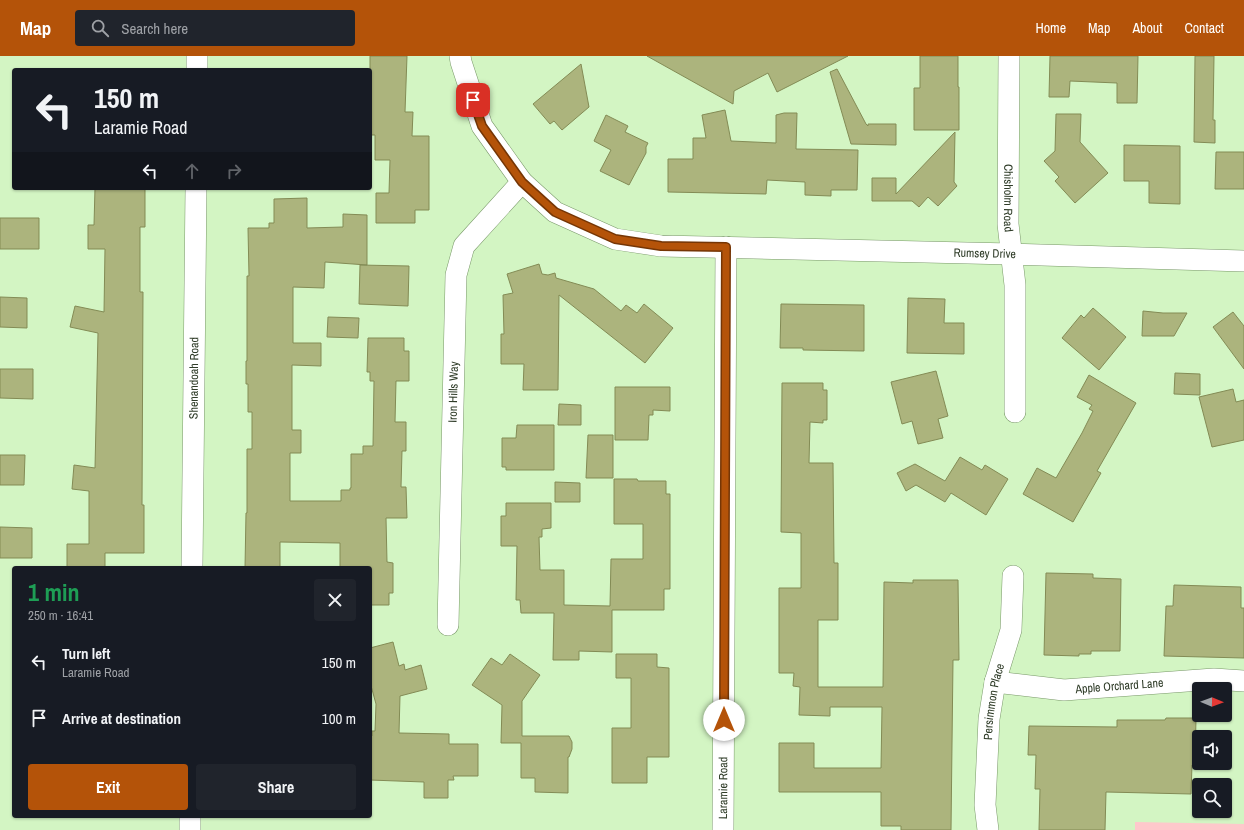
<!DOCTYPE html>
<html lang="en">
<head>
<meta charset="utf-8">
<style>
  :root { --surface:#171b24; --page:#20242c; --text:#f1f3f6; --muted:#9ea1a6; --accent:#b45309 }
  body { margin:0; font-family:"Archivo Narrow",sans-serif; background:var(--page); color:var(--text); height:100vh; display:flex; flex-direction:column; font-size:15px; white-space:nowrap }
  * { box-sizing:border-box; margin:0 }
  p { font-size:13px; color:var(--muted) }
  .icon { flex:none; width:22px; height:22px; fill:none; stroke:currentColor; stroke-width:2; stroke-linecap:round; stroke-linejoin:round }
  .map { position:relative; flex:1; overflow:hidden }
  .panel { position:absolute; left:12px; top:510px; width:360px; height:252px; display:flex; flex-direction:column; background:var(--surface); border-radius:4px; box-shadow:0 1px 3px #0004 }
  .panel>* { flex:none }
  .top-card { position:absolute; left:12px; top:12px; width:360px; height:122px; border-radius:4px; box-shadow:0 1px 3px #0004; background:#171b24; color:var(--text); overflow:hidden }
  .needle { width:26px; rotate:91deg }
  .tools { position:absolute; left:1192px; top:626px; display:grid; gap:8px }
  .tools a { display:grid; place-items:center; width:40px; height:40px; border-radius:4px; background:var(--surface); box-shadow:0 1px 3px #0004; font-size:20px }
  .pin { position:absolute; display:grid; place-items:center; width:34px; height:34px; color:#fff; margin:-17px; border-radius:8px; box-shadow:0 2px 6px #0006 }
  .me { position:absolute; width:44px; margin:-22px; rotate:0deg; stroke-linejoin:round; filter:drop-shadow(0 0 3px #0008) }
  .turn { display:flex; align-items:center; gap:14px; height:84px; padding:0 16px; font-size:18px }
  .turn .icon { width:52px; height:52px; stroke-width:2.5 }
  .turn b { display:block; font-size:28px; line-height:34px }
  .lanes { display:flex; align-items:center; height:38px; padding:0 16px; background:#0003; justify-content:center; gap:20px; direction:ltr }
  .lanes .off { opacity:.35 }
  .round { display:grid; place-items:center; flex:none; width:42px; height:42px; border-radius:4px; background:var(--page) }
  .head { display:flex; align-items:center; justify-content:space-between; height:68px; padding:0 16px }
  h1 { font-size:24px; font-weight:700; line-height:30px; color:#1e9e55 }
  .action { display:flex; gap:8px; margin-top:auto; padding:8px 16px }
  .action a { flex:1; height:46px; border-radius:4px; background:var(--accent); color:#fff; font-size:16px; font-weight:700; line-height:46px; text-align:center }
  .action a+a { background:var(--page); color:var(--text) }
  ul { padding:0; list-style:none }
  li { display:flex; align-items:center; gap:12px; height:56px; padding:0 16px }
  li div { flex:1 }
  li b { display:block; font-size:15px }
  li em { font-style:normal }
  header { display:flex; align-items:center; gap:24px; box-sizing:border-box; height:56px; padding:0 20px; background:var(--accent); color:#fff }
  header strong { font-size:19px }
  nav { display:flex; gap:22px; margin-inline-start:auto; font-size:14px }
  .search { width:280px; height:36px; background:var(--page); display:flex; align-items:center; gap:10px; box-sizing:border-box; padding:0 14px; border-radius:4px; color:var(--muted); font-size:15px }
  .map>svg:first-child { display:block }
</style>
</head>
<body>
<header>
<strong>Map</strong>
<div class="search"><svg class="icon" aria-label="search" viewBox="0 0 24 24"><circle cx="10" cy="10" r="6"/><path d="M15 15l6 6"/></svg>Search here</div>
<nav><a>Home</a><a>Map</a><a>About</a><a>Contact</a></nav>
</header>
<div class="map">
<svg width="1244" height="774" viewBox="0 0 1244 774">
  <rect width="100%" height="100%" fill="#d3f5c3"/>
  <path fill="#fec8cb" d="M1135 766 1244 768V774H1135Z"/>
  <path fill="#acb47d" stroke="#838b55" d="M370 0H407L405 56H413L412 80H429V154H415V167H376V137H389L390 104H375V79H370Z
    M647 0H848L777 36 768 17 734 35 733 48Z
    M920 0H958V31H959V74H914V32H920Z
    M1050 0H1138L1137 47H1117V27L1070 25 1069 41H1049Z
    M1195 0H1214L1213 64H1215V87L1194 86Z
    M581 8 589 51 562 74 554 65 550 68 533 48Z
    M837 13 866 68 868 70V68H896V89L851 88 830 16Z
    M725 54 731 85 776 87V59L784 57H797L796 93 858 94 857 134H831V140L805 139V126L767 124 766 138 668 136V103H693V82H706L702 59Z
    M1056 58H1081L1080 86 1108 117 1075 147 1055 125 1059 121 1044 105 1055 95Z
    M606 59 628 70 625 76 648 87 646 91V97L629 129 600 115 611 94 594 85Z
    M955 76 954 126 957 130 938 150 928 141 919 151 912 145H872V122H896V138Z
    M1124 89 1180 90V148L1149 147V125H1124Z
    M1216 96H1244V133H1215Z
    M95 132H145V171H140V236H143L142 449H144V497H105V512H67V488H89V435L72 433 74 409 95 412 98 277 70 271 75 250 104 256 105 193H88V169H94Z
    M307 142V172L343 171V158L367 159V209L325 206 324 232 293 231V287H321V310L292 309V374H301V397H290V445H341V434H350V432H351V398H363V390H373L374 325H370V316H367L368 282H404V295H409V325H396L395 366H406V395H402L401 431H406L407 462H386L387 506 393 507V537H389V549H370V512H340V487L280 486V512H245L246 457H247V393H252V356H248V328H246V305H247V220H249L248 172H269V167H274V143Z
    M0 162H39V193H0Z
    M539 208 542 218 548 219 555 217 556 222 594 233 621 255 626 249 637 257 644 248 673 272 645 307 559 239 558 334H523L524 308H501V278H504L503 239 513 237 507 218Z
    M360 209 409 210 408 250 359 248Z
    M0 241 27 242V272L0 271Z
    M908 242 945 243 944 267H964V298L907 297Z
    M781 248 864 249V295L803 294V292H780Z
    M1093 252 1126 281 1099 314 1062 282 1081 259 1084 262Z
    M1143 255 1163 257H1187L1174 280H1142Z
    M1233 256 1244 270V313L1213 271Z
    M328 261 359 262 358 282 327 281Z
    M0 313H33V343L0 342Z
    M936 315 948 360 938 363 943 382 918 388 912 365 902 368 891 326Z
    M1175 317 1200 318V339L1174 338Z
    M1089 319 1136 347 1097 415 1101 417 1073 466 1023 438 1037 412 1056 422 1082 377 1093 355 1089 353 1092 349 1077 341Z
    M782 327H823V334H827V364H823V367L810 366 809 407H833L834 507H838V564H818V631H883L884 526 913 527V524H958L959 604H953L951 774H901V770H881V736H779V687H814V712H881L882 651H830V660L799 659 800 631 793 630 794 617H779V532H801V477L781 476Z
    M615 331H670V355L653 354V359H649L648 384H615Z
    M1233 333 1236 346 1244 344V384L1212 391 1199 341Z
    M559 348 581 349V369H558Z
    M517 369H554V414H506V411H502V382H516Z
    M588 379H613V422H586Z
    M0 399H25L24 429H0Z
    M960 401 982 414 985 409 1008 423 986 459 951 437 945 446 916 429 906 435 897 417 915 408 945 425Z
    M614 423H637L638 425H666V438H670V533H664V554H612V596L579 595V604H553L554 557H521L520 544H516L517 490H501V460H506V447H551V472L542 473V481H539L540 514H564V549L610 550 611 503H643V468H614Z
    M555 426 580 427V446H555Z
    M0 471 32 472V502H0Z
    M1046 517 1093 518V522L1121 523 1120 595H1091V598H1079V600L1044 599Z
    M1174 529 1241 531V552H1244V602L1164 600 1166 550H1173Z
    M393 586 399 610 404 608 405 614 421 609 427 633 400 640 399 677 449 678V688H478V720H453L454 724H448V742H424V726L370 724V680H372V675H375L376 648 370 626V592Z
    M510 598 540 619 522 645V680H569L572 686V693L569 701H568V737L535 736V722H521V687H501L502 649 472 629 491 602 502 609Z
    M616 598H657V611L669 612V701H647V727H612V672H631V622H616Z
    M1166 662H1196L1195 709H1192L1191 738 1106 736 1105 774H1039L1040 733H1035L1036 699H1028L1029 670 1117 671V664H1165Z"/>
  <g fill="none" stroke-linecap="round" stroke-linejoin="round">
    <g stroke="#799869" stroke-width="22">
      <g id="minor">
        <path id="s1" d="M460 0 461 6 482 70 522 126 555 156 615 183 661 190 1011 198 1244 205"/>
        <path id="s2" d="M1009 0 1008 168 1015 229V356"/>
        <path d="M197 14V0"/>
        <path id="s3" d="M192 512 196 132"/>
        <path id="s4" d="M448 569 456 219 464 190 522 126"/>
        <path id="s5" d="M995 626 1064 634 1214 623 1244 625"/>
        <path d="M190 774V760"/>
        <path id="s6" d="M723 774 726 191"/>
        <path id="s7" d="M988 774 985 749 989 663 995 626 1011 574 1013 520"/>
      </g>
    </g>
    <use href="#minor" stroke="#fff" stroke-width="21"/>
  </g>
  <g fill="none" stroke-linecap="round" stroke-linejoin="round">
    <g stroke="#753606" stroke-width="10">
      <path id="route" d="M473 44 482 70 522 126 555 156 615 183 661 190 726 191 724 664"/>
    </g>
    <use href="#route" stroke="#b45309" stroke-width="7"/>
  </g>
  <g text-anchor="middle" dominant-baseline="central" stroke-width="4" stroke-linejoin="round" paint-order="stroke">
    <g font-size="12" fill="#2f3c28" stroke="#e9fedf">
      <text stroke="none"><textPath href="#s2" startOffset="142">Chisholm Road</textPath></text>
      <text stroke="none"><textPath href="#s1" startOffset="623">Rumsey Drive</textPath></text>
      <text stroke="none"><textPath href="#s3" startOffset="190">Shenandoah Road</textPath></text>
      <text stroke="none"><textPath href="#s4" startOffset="233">Iron Hills Way</textPath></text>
      <text stroke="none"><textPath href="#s5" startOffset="125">Apple Orchard Lane</textPath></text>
      <text stroke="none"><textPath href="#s7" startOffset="129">Persimmon Place</textPath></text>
      <text stroke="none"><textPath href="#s6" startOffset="42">Laramie Road</textPath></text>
    </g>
  </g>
</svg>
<div class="tools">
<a><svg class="needle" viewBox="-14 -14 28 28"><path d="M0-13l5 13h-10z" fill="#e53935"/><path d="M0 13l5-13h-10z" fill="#9ea1a6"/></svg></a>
<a><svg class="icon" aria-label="sound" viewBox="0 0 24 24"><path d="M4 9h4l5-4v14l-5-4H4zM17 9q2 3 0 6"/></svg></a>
<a><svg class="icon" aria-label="search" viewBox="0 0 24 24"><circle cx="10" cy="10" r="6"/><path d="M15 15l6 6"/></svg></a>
</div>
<div class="pin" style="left:473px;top:44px;background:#d93025"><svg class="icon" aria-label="arrive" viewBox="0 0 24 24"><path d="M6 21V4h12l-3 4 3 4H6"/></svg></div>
<svg class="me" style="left:724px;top:664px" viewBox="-20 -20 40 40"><circle r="19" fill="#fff"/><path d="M0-13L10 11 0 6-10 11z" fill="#b45309"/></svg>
<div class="top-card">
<div class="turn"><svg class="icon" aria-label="left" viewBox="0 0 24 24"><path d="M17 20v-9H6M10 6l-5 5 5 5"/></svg><div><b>150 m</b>Laramie Road</div></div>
<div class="lanes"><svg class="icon" aria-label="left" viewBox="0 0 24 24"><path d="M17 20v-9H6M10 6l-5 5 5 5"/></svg><svg class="icon off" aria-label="ahead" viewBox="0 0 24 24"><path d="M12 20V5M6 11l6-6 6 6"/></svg><svg class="icon off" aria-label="right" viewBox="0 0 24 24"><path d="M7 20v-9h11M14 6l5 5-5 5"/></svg></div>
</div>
<section class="panel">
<div class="head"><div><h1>1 min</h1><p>250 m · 16:41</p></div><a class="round"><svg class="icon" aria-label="close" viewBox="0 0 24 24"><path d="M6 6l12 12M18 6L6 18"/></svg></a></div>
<ul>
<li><svg class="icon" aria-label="left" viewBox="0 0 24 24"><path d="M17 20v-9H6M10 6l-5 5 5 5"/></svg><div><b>Turn left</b><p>Laramie Road</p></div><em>150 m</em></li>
<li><svg class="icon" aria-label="arrive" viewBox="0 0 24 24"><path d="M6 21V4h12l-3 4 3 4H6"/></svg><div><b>Arrive at destination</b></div><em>100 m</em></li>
</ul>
<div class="action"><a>Exit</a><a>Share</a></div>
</section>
</div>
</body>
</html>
